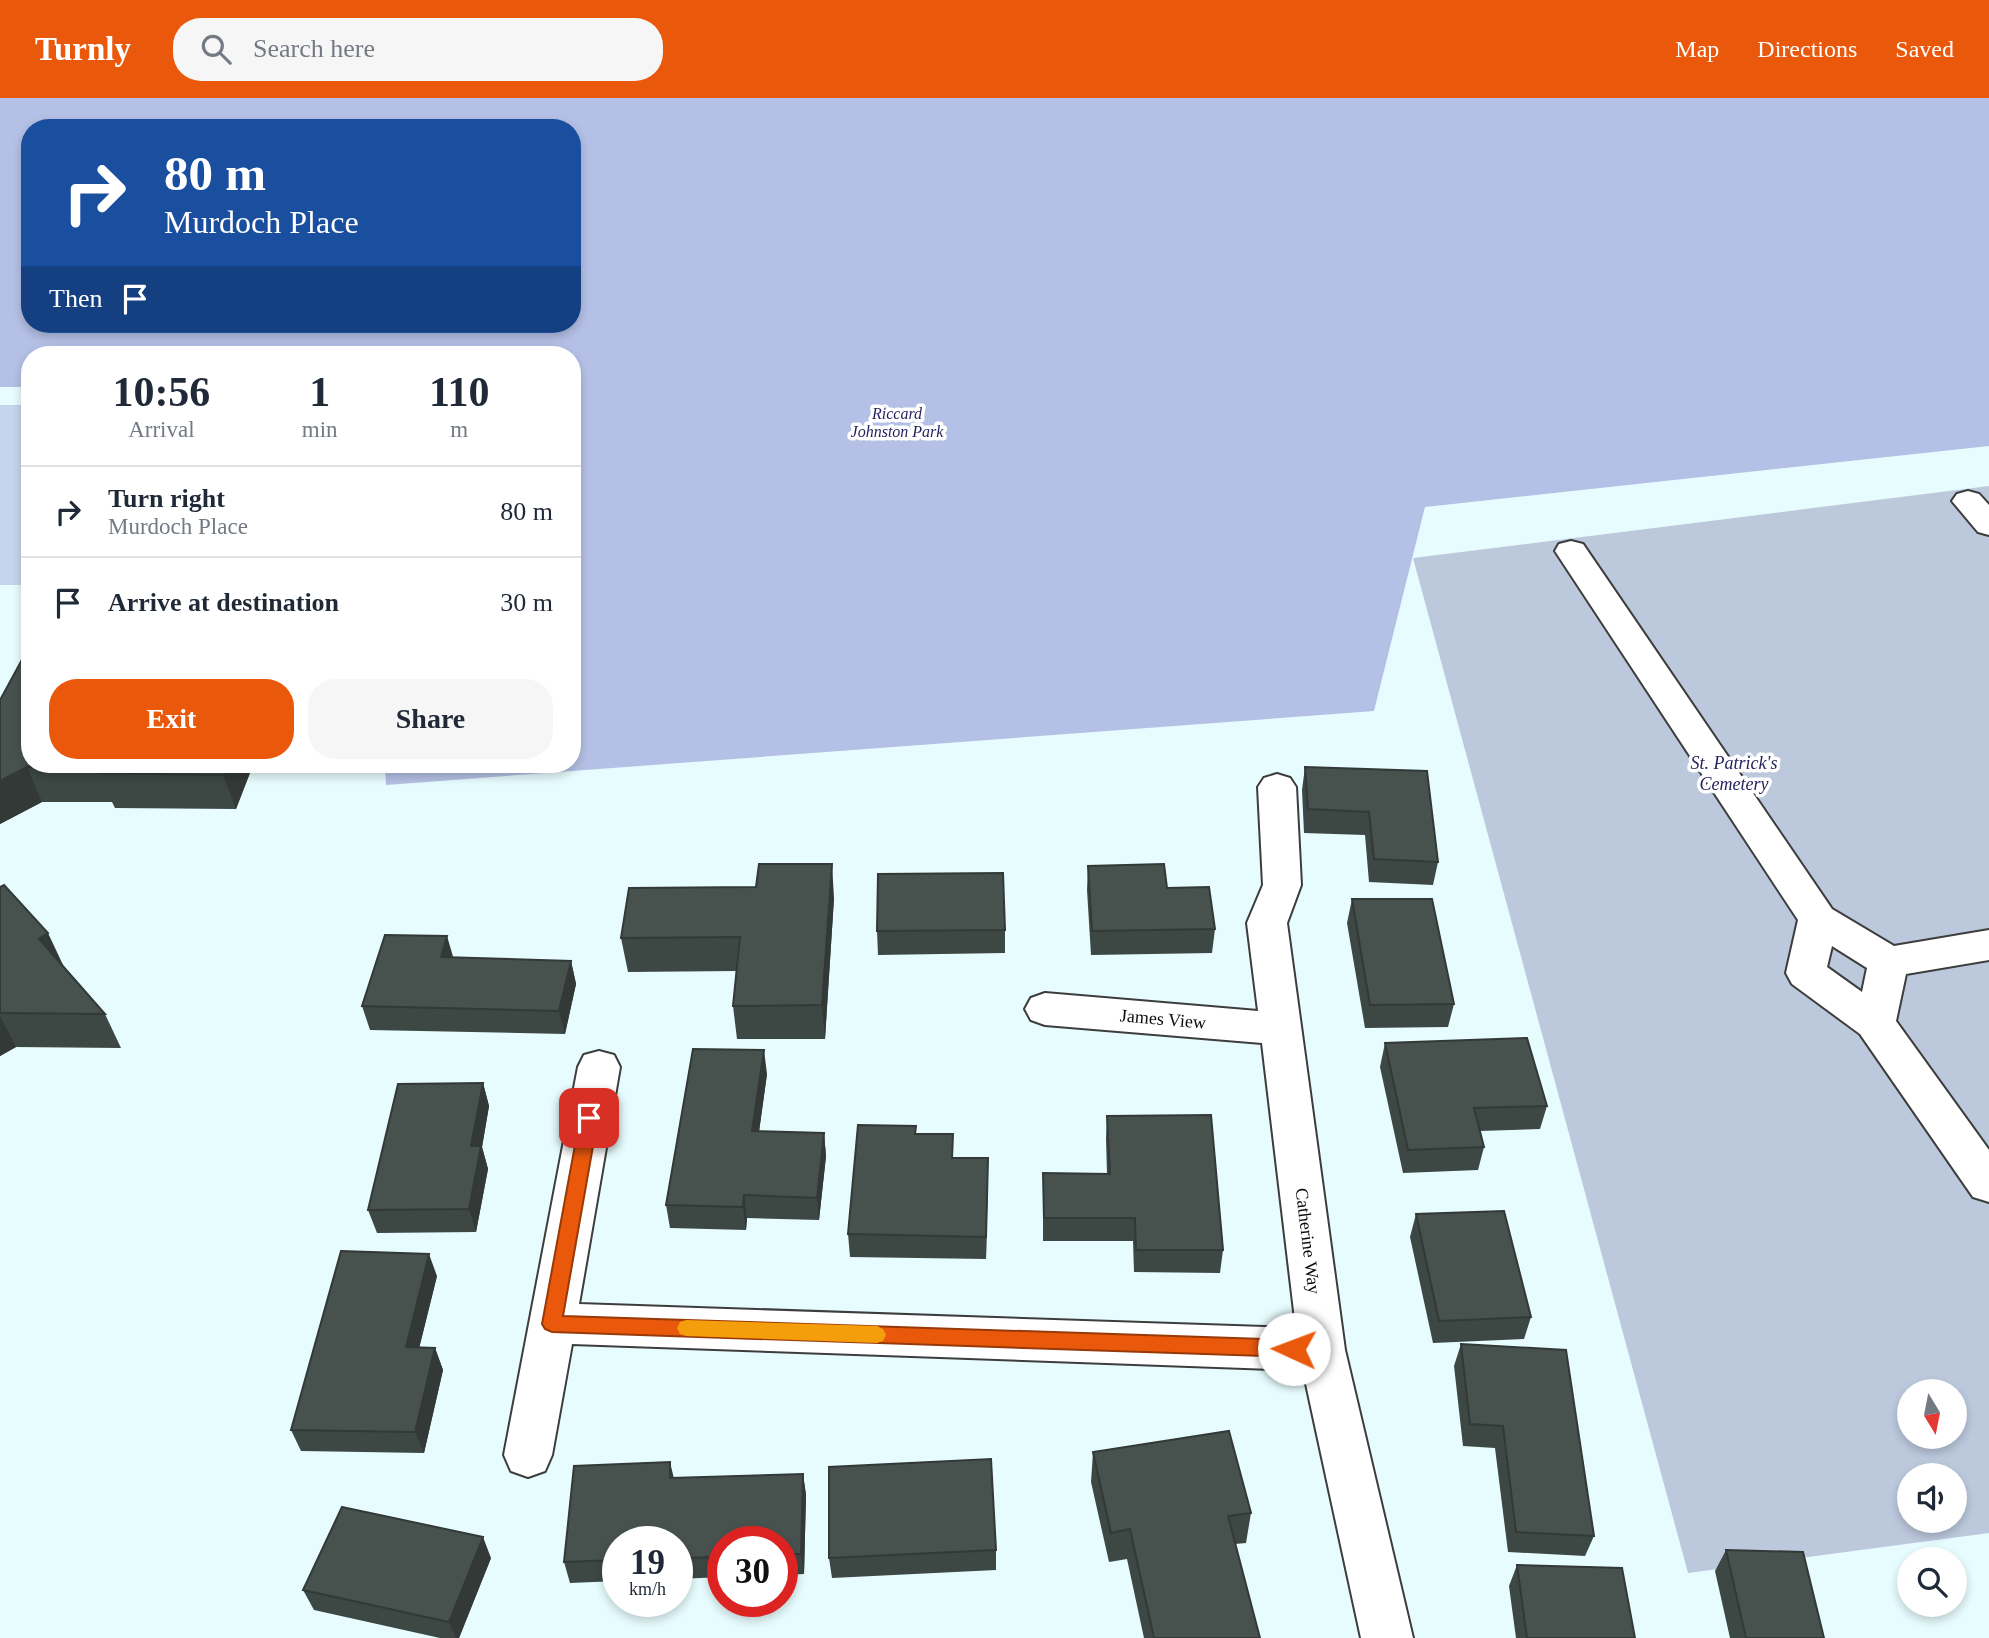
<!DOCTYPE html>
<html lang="en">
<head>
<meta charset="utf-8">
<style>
  :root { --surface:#fff; --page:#f6f6f7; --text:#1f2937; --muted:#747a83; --line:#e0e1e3; --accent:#ea580c }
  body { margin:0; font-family:Georgia,serif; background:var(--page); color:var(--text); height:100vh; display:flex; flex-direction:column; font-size:26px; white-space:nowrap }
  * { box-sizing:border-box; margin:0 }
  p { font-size:23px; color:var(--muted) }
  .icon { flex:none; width:38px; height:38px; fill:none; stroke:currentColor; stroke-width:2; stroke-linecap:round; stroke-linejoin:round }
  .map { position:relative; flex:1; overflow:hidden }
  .sheet { position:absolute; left:21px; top:248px; width:560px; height:427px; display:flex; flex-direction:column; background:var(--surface); border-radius:28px; box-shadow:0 4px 10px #0003 }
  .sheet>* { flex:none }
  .hud { position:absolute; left:21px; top:21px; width:560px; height:214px; border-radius:28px; box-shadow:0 4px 10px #0003; background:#1a4fa0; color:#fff; overflow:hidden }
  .needle { width:46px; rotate:170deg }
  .fabs { position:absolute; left:1897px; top:1281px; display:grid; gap:14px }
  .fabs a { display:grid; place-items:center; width:70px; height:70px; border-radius:50%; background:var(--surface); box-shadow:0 4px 10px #0003; font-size:35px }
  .speed { position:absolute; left:602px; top:1428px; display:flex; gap:14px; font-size:35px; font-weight:700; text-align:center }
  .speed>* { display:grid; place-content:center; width:91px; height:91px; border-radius:50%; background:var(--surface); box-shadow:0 4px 10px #0003; line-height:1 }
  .speed small { font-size:18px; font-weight:400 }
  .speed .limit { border:10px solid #d22; background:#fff; color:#111 }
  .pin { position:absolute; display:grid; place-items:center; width:60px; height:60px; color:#fff; margin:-30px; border-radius:14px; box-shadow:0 4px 10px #0006 }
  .me { position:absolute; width:77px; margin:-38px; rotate:272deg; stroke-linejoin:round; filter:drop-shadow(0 0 5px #0008) }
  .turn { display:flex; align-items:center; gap:24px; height:147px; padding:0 28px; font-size:32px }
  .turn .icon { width:91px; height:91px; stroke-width:2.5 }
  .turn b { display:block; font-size:49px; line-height:60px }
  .then { display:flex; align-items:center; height:66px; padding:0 28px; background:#0003; gap:14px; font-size:26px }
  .eta { display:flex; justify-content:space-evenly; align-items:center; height:119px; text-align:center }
  .eta b { font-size:42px; font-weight:600; line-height:49px }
  .action { display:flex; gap:14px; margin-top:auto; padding:14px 28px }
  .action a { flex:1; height:80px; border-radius:28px; background:var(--accent); color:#fff; font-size:28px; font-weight:600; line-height:80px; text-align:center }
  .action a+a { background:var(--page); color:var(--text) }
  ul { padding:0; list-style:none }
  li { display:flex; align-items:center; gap:21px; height:91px; padding:0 28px; border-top:2px solid var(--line) }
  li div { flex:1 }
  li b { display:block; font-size:26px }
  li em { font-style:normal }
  header { display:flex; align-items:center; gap:42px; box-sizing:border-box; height:98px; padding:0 35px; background:var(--accent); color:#fff }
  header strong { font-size:33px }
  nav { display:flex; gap:38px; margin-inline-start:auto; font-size:24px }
  .search { width:490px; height:63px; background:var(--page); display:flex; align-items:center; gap:18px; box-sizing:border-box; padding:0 24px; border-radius:28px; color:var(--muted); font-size:26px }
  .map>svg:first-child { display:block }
</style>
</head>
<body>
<header>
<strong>Turnly</strong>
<div class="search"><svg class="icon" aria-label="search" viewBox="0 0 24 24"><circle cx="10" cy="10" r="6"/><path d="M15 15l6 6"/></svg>Search here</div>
<nav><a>Map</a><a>Directions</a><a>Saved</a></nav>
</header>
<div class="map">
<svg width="1989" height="1540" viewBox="0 0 1989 1540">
  <rect width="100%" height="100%" fill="#e7fcfe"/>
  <path fill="#b4c0e5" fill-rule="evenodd" d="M0 0H1989V348L1425 409 1374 613 386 687 385 667H572V257H30V289H0ZM30 30H572V226H30Z"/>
  <path fill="#bcc9dd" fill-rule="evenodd" d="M1989 388V1435L1688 1475 1413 460ZM1909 1293H1955V1339H1909ZM1909 1377H1955V1423H1909Z"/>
  <path fill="#c5d4ed" d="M0 307H30V487H0Z"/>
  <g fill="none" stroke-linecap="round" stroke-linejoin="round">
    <g stroke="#3d3d3d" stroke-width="4">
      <path id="minor" d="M1968 393 1979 396 1989 407V437L1978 434 1952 403 1957 396Z
        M1571 443 1583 446 1832 811 1894 848 1989 832V862L1906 876 1896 923 1989 1052V1104L1973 1099 1860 936 1792 886 1786 875 1798 822 1555 453 1559 446ZM1832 848 1867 870 1862 894 1827 869Z
        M1277 676 1290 680 1296 689 1301 787 1287 825 1345 1252 1413 1540H1361L1303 1272 572 1246 552 1357 545 1373 528 1379 511 1373 504 1357 578 969 584 957 599 953 614 957 620 969 579 1206 1296 1230 1262 945 1045 927 1031 922 1025 911 1031 900 1045 895 1258 913 1247 825 1263 787 1258 689 1264 680Z"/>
    </g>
    <use href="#minor" fill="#fff" fill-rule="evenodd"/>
  </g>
  <path fill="#3d4743" d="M0 602 30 667H253L236 711 115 710 112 704H42L0 726Z
    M1305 669 1427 673 1438 764 1433 787 1369 784 1365 737 1304 735 1302 692Z
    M1088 768 1167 790 1215 831 1212 855 1091 857 1087 792Z
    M0 789 64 869 105 916 121 950 16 949 0 958Z
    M834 800 825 941H737L733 908 736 873 628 874 621 840Z
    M1352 801 1454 906 1448 929 1365 930 1347 825Z
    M1005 832V855L878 857 877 833Z
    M453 860 571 863 576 886 565 936 370 932 362 908Z
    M1385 945 1547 1008 1540 1031 1480 1033 1484 1049 1478 1072 1403 1075 1380 969Z
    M767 976 759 1033 824 1035 826 1058 819 1122 747 1120 746 1132 670 1130 666 1107Z
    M483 985 489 1008 482 1049 488 1071 476 1134 377 1135 368 1112Z
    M1107 1018 1223 1152 1220 1175 1134 1174 1133 1143H1043V1075L1107 1076 1106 1041Z
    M916 1028V1036L953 1060H988L986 1161 850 1159 848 1136Z
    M1416 1116 1531 1219 1524 1241 1433 1245 1410 1139Z
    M437 1178 419 1250H435L443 1272 424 1355 301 1353 291 1332Z
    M1461 1246 1594 1438 1585 1458 1508 1454 1495 1350 1463 1348 1454 1268Z
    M1093 1354 1251 1415 1246 1445 1235 1446 1260 1540H1144L1127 1461 1109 1464 1091 1384Z
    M803 1376 806 1397 804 1476 782 1477V1444H723V1479L677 1481V1444H618V1483L570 1485 564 1464 674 1380Z
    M996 1452V1472L832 1480 829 1460Z
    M1726 1452 1824 1540H1730L1715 1473Z
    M491 1460 459 1540H440L314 1512 303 1492Z
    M1517 1467 1635 1540H1516L1509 1488Z"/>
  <path fill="#323937" d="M228 667H253L236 711 223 677Z
    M27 669 42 704 0 726V683Z
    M832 766 834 800 825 941 822 907Z
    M48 835 64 869 39 841Z
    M447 838 454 862 441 859Z
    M571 863 576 886 565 936 559 913Z
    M0 918 16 949 0 958Z
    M764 952 767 976 756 1056 752 1033Z
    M483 985 489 1008 482 1049 488 1071 476 1134 469 1111 471 1048Z
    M824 1035 826 1058 819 1122 817 1100Z
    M988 1060V1083L986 1161V1139Z
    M744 1097 747 1120 746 1132 743 1109Z
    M429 1156 437 1178 414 1271 406 1249Z
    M435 1250 443 1272 424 1355 415 1334Z
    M670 1364 675 1385 670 1380Z
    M803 1376 806 1397 804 1476 801 1456Z
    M483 1439 491 1460 459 1540H456L449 1524Z"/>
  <path fill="#47524e" stroke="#323937" stroke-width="2" d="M30 547V667H228L223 677 100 675 103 670 27 669 0 683V602Z
    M1305 669 1427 673 1438 764 1374 761 1369 714 1308 711Z
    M759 766H832L822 907 733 908 740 839 621 840 629 790 756 789Z
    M1164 766 1167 790 1209 789 1215 831 1092 833 1088 768Z
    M1003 775 1005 832 877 833 878 776Z
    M4 787 48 835 39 841 105 916 0 915V789Z
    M1352 801H1432L1454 906 1370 907Z
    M385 837 447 838 441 859 571 863 559 913 362 908Z
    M1527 940 1547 1008 1474 1010 1484 1049 1408 1052 1385 945Z
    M693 951 764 952 752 1033 824 1035 817 1100 744 1097 743 1109 666 1107Z
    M483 985 471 1048H481L469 1111 368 1112 398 986Z
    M1211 1017 1223 1152H1136L1135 1120H1044L1043 1075 1110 1076 1107 1018Z
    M858 1027 916 1028 915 1036H953L952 1060H988L986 1139 848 1136Z
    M1504 1113 1531 1219 1439 1223 1416 1116Z
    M341 1153 429 1156 406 1249 435 1250 415 1334 291 1332Z
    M1461 1246 1566 1252 1594 1438 1516 1434 1503 1328 1470 1326Z
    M1229 1333 1251 1415 1228 1418 1260 1540H1154L1130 1431 1111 1435 1093 1354Z
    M991 1361 996 1452 829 1460V1369Z
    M670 1364V1380L803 1376 801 1456H782V1444H723V1459L677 1460V1444H618V1462L564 1464 574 1368Z
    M342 1409 483 1439 449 1524 303 1492Z
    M1726 1452 1803 1454 1824 1540H1746Z
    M1517 1467 1622 1470 1635 1540H1527Z"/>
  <path fill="#ea580c" stroke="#983908" stroke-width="2" d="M589 1013 598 1020 563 1218 1294 1242 1301 1245 1304 1251 1301 1257 1294 1259 552 1234 545 1231 542 1226 580 1020Z"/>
  <path fill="#f59e0b" d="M686 1222 877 1228 883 1231 886 1237 883 1243 877 1245 686 1238 680 1236 677 1230 680 1224Z"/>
  <g text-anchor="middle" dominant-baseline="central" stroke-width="7" stroke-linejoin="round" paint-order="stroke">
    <g font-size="16" font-style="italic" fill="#231f5c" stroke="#fff">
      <text x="897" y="315">Riccard<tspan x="897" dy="18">Johnston Park</tspan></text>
    </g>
    <g font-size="18" font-style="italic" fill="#231f5c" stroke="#fff">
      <text x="1734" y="665">St. Patrick's<tspan x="1734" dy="21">Cemetery</tspan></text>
    </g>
    <g font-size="18" fill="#0a0a0a" stroke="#fff">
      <text transform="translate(1163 921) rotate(5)">James View</text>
      <text transform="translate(1308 1143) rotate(83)">Catherine Way</text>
    </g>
  </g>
</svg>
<div class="fabs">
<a><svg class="needle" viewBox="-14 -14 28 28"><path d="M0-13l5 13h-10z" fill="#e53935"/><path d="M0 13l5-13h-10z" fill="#747a83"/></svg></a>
<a><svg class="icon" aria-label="sound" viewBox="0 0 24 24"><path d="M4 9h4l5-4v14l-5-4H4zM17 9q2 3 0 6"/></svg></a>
<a><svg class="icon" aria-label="search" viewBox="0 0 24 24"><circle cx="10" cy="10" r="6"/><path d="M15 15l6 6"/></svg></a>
</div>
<div class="speed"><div>19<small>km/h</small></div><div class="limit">30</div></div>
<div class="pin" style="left:589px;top:1020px;background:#d93025"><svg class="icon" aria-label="arrive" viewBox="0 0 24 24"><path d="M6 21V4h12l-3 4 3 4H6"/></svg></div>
<svg class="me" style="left:1294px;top:1251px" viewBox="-20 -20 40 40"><circle r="19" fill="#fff"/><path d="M0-13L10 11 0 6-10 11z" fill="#ea580c"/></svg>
<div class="hud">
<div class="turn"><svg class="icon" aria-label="right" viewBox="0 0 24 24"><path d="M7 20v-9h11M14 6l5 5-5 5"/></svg><div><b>80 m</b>Murdoch Place</div></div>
<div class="then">Then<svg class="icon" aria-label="arrive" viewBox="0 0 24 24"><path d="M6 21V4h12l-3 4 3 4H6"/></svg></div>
</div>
<section class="sheet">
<div class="eta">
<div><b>10:56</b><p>Arrival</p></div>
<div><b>1</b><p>min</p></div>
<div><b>110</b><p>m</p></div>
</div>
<ul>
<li><svg class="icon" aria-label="right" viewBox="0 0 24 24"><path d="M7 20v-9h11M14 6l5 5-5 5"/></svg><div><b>Turn right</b><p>Murdoch Place</p></div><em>80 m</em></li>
<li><svg class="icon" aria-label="arrive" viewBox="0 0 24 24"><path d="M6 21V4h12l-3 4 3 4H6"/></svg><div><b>Arrive at destination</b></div><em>30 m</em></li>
</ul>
<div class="action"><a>Exit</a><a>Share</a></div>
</section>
</div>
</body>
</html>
